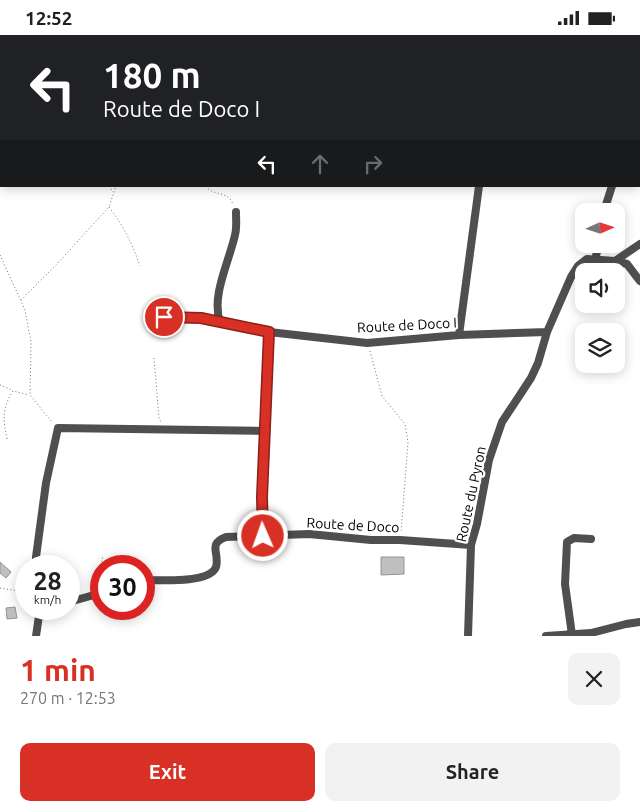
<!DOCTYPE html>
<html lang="en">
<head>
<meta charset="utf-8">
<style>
  :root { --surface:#fff; --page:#f2f2f2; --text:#222; --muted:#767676; --accent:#d93025 }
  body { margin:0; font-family:Ubuntu,sans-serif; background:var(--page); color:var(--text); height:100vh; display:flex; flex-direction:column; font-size:19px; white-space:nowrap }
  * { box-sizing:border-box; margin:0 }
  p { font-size:16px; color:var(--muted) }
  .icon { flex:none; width:28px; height:28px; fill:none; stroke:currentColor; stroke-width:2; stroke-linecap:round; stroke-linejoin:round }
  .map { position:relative; height:601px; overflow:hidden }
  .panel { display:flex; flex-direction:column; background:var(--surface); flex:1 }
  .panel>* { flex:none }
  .guide { position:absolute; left:0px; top:0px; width:640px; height:152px; box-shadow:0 2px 12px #0003; background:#202124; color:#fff; overflow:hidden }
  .needle { width:32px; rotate:87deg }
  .tools { position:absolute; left:575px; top:168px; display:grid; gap:10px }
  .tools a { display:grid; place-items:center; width:50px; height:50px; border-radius:10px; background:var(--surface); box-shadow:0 2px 12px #0003; font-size:25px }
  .speed { position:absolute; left:15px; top:520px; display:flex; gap:10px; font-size:25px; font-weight:700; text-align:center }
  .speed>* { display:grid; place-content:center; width:65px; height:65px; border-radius:50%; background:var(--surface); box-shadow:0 2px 12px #0003; line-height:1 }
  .speed small { font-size:12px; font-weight:400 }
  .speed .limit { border:8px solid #d22; background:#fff; color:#111 }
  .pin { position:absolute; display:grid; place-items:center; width:42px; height:42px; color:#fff; margin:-21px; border:2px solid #fff; border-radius:50%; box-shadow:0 1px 5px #0007 }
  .me { position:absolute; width:55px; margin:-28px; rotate:358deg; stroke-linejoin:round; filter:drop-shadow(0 0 4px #0008) }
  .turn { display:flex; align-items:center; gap:18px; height:105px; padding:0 20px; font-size:22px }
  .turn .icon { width:65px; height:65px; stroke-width:2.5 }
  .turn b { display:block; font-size:35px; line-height:42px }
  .lanes { display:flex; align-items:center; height:48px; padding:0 20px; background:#0003; justify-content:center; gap:25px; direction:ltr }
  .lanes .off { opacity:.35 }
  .round { display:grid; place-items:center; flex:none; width:52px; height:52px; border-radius:10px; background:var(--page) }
  .summary { display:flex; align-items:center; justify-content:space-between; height:85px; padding:0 20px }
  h1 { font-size:30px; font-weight:600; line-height:38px; color:var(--accent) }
  .cta { display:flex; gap:10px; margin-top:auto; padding:10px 20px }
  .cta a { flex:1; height:58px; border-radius:10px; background:var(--accent); color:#fff; font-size:20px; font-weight:600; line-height:58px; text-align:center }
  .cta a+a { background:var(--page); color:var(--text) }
  .status { display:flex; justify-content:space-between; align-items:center; height:35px; padding:0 25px; background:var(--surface); direction:ltr }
  .status svg { height:14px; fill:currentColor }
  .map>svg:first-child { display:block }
</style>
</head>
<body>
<div class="status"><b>12:52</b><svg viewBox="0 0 49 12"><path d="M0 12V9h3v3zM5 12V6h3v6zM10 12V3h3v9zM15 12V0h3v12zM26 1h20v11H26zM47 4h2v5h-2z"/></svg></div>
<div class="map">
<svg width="640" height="601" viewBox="0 0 640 601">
  <rect width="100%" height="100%" fill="#fff"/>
  <path fill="#bfbfbf" stroke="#939393" d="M381 522H404V539L381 540Z
    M0 527 11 537 6 543 0 538Z
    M15 572 17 583 7 584 6 573Z"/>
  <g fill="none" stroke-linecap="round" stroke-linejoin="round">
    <path stroke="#717171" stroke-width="1" stroke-dasharray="1 2.5" stroke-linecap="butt" d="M0 75H1
      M109 151 113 157
      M206 151C213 162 229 155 233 170
      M109 172C124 192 132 208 140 231
      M0 220 25 275 31 307 30 360 52 387
      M21 265 56 230 109 172 116 151
      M370 316 382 361 405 389 408 407 401 498
      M154 323 159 383 161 387
      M0 350 12 355
      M7 404C3 384 2 373 13 356L29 360
      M97 551 103 520
      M0 553 26 557"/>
    <path stroke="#4f4f4f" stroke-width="8" d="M578 0 579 1
      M604 176 612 151
      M595 225 599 209
      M615 226 640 209
      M149 281 201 283 269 297 367 308 459 300 547 297
      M220 287C211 261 229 227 235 200 237 193 236 185 236 177
      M459 300 479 151
      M263 501 262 462 269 297
      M36 531V522L46 448 58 393 265 396
      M144 545C158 545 210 549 216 532 220 518 207 509 226 502L309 499 371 505H400L471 510
      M69 567 101 558
      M572 600 565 549 567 507 574 503 591 504
      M36 601 40 574
      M468 601 471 510 477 489 489 425 502 387 531 343 538 328 547 297 571 242 578 231 587 224 615 226 627 229 640 246
      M546 601 591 598 626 589 640 587"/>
  </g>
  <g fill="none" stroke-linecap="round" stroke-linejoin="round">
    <g stroke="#8d1f18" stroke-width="12">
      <path id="route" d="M164 282 201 283 269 297 262 462 263 501"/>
    </g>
    <use href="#route" stroke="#d93025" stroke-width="9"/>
  </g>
  <g text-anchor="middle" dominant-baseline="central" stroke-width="4.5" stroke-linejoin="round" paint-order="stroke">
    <g font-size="14" fill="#000" stroke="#fff">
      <text transform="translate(407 290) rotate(-3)">Route de Doco I</text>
      <text transform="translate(471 459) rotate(-78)">Route du Pyron</text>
      <text transform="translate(353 490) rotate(3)">Route de Doco</text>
    </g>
  </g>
</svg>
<div class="tools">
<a><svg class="needle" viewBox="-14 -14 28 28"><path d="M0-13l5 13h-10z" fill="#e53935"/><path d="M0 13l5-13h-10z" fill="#767676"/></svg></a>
<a><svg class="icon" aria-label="sound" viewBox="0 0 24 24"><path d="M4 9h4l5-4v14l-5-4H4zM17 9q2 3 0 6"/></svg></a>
<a><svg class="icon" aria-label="layers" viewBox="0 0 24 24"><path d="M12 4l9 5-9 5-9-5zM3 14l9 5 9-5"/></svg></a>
</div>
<div class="speed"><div>28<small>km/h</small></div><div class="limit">30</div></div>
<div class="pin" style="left:164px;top:282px;background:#d93025"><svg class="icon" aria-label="arrive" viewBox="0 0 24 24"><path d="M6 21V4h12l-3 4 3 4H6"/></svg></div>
<svg class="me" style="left:263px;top:501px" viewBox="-20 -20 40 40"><circle r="17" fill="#d93025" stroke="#fff" stroke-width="3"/><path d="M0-11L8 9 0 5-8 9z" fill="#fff"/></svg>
<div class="guide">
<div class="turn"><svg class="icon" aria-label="left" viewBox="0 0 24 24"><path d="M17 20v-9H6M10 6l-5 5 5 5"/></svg><div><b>180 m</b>Route de Doco I</div></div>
<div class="lanes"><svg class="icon" aria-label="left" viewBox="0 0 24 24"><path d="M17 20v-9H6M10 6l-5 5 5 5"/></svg><svg class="icon off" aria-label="ahead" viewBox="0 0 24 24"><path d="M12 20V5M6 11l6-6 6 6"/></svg><svg class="icon off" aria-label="right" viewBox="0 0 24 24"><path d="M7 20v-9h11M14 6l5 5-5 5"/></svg></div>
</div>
</div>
<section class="panel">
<div class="summary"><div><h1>1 min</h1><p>270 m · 12:53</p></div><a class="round"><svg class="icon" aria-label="close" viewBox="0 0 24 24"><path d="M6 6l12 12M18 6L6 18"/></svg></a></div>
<div class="cta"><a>Exit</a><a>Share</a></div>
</section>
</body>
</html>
